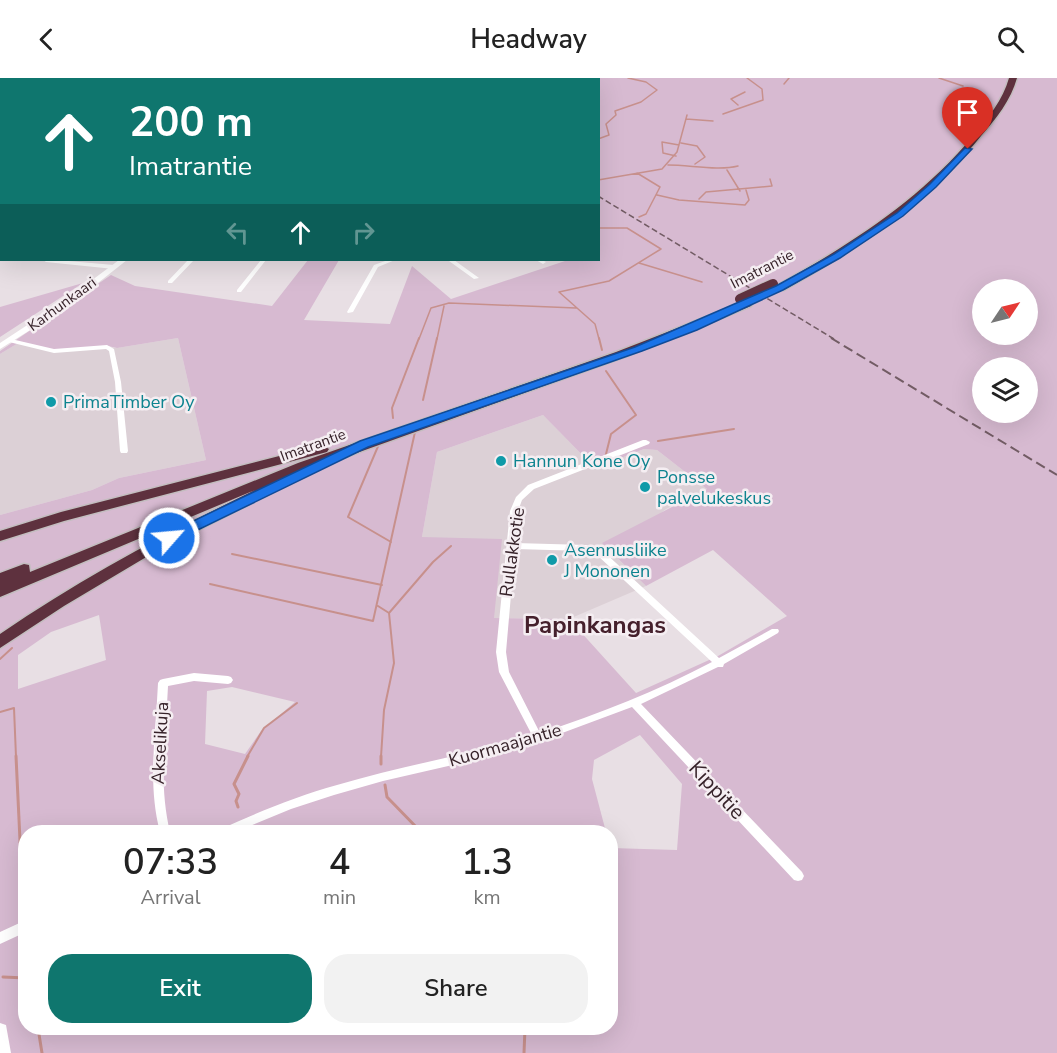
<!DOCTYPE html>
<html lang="en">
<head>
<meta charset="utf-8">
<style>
  :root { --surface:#fff; --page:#f2f2f2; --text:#222; --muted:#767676; --accent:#0f766e }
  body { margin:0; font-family:"Nunito Sans",sans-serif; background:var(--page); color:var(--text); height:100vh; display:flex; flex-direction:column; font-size:22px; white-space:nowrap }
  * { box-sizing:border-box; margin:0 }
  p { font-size:20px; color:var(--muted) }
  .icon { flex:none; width:33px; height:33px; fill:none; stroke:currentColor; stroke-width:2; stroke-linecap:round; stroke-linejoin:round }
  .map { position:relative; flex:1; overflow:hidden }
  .side { position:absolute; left:18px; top:747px; width:600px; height:210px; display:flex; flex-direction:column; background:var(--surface); border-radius:24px; box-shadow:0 6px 24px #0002 }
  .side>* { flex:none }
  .hud { position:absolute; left:0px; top:0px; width:600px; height:183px; box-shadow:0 6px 24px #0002; background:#0f766e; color:#fff; overflow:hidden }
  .needle { width:39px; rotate:55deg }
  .tools { position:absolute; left:972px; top:201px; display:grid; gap:12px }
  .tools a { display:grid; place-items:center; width:66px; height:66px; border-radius:50%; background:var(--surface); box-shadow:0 6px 24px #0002; font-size:30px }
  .pin { position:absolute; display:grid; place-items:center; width:51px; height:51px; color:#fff; margin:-62px -26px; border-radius:50% 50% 50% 0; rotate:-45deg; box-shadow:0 0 6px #0007 }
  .pin .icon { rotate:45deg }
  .me { position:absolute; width:66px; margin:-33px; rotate:63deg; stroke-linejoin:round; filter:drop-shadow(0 0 4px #0008) }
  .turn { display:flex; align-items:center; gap:21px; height:126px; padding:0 30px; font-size:27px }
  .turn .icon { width:78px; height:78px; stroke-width:2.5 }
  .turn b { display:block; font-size:42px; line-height:51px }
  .lanes { display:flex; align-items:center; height:57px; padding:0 30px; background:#0003; justify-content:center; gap:30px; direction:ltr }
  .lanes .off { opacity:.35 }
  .eta { display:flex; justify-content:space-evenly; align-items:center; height:102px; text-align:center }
  .eta b { font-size:36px; font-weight:600; line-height:42px }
  .cta { display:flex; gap:12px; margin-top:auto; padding:12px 30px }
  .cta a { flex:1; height:69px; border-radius:24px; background:var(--accent); color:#fff; font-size:24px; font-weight:600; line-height:69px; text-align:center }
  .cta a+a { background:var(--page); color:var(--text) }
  header { display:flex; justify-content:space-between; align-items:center; height:78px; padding:0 30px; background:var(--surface); font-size:27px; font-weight:600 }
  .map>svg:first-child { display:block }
</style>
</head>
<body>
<header><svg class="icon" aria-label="back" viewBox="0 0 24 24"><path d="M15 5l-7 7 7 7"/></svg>Headway<svg class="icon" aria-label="search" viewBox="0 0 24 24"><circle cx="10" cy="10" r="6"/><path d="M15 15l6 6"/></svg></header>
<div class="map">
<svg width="1057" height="975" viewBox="0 0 1057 975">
  <rect width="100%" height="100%" fill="#e8dfe4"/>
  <path fill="#dcd0d6" d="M178 260 206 382 119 400 92 412 0 437V276L20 264 117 270Z
    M543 337 595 390 644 371 657 372 707 411 666 431 612 475 646 508 569 541 494 540 422 459 437 374Z"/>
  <path fill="#d7bad1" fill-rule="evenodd" d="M204 0H1057V975H0V437L92 412 119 400 206 382 178 260 117 270 108 268 53 272 20 264 0 276V273L111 197 135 208 272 228 308 182H339L304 242 390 246 412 188 451 221 568 182H598V2L199 1ZM982 212H1028V256H982ZM982 290H1028V334H982ZM543 337 595 390 644 371 657 372 707 411 602 465 646 508 713 472 787 538 718 578 636 615 569 541 494 540 502 461 422 459 437 374ZM99 537 106 582 18 611V577L51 554ZM232 609 295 624 261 653 245 676 205 666 207 613ZM640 657 682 706 677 772 611 770 610 950H26V754H606L592 701 594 682Z
    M83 205 0 259V229Z"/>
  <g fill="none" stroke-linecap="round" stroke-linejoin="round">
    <path stroke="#c7908c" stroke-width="1.5" d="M939 0 963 8
      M472 2 474 0
      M784 6 789 0
      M738 27 731 21 745 14
      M723 36 763 22 762 11 747 0
      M686 41 713 43
      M598 61 609 57 606 46 616 37 615 33 641 24 657 12 646 4 628 0
      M681 65 697 68 705 79 695 86
      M676 78 663 75 662 64 679 67
      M668 87C690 87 718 93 738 88
      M727 92 740 113
      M637 95 660 109 646 136 639 139
      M598 102 662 91 677 74 687 37
      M657 117 679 122 745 127 749 122 746 112
      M699 121 706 114 772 108 770 101
      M639 185 702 204
      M559 214 609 203 661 171 627 150H598
      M559 214 595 246 599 261
      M419 261 431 230 449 225 576 230
      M437 261 444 228"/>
    <path stroke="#c7908c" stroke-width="2" d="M599 260 602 272
      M606 293 636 337 611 356 606 376
      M423 322 437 260
      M393 340 392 330 419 260
      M658 363 734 351
      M379 366 348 439 391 464
      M232 476 382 507
      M210 506 373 543 415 354
      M378 528 389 535 394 585 384 632 381 679
      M389 535 433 484 451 468
      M0 581 12 570
      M0 634 14 630 16 679
      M247 679 264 650 297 625"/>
    <path stroke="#c7908c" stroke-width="3" d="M16 678 23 826
      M381 686V678
      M385 707 387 719 421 754
      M238 729 236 723 239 716 234 706 248 678
      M25 857 26 869
      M3 899 26 900
      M38 950 42 975
      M524 975 525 950"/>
    <g stroke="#c3bdbf" stroke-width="3">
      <path id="motorway" d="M1009 0H1017C1011 22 996 41 981 58 927 125 858 170 784 212H776V208C849 167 919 123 973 58 988 40 1003 22 1009 0Z
        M747 223 752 226 751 228 624 279 273 405 279 409 277 412 153 475 64 528 0 570V556C83 499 165 456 255 412L0 519V495L24 486 29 487 30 494 298 385 616 274Z
        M322 367 329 371 327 374 64 443 0 463V453L61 434Z"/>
    </g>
    <path fill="#fff" fill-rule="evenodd" d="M126 0H130L132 2H127Z
      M146 0H152L149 2H141Z
      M0 93H2V95H0Z
      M2 173V177L0 178V174Z
      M43 182H57L114 187 117 189 114 191 46 184Z
      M188 182H194L172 205H168V203Z
      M261 182H266L241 214H237V212Z
      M388 182H395L378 189 353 234 348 235 347 234 374 187Z
      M449 182H454L479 200 474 201 449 183Z
      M536 182H542L546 184 543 186Z
      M11 261 54 271 107 267 114 271 121 304 128 373 127 375H121L120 373 115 304 109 273 106 271 54 275 9 264 8 263Z
      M643 362H646L650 364 649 366 534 411 522 422 518 433 515 465 586 467 603 473 719 580 772 551H778L779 553 778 555 724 586 723 589H718L641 626 802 794 804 798 802 802 798 803 794 802 632 629 538 664 483 680 383 703 334 717 291 731 235 754H220L221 751C259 734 297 718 337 707 401 688 468 677 532 657L499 594 496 574 510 433 516 419 528 407ZM515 471 585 473 597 477 712 584C657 613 599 636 540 655L509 594 506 574Z
      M194 595 228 598 231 599 233 602 231 605 228 606 194 603 168 608C166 659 158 703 170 754H160C147 705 156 655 158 605L160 602 163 601Z
      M26 842V854L0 866V854Z"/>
    <path fill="#fff" fill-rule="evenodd" d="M119 182H127L70 227 0 271V265L64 223Z
      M0 945 6 947 11 975H0Z"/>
    <use href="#motorway" fill="#5e313e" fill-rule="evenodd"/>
    <path stroke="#725c64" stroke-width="1.5" stroke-dasharray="6 3" stroke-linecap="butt" d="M404 0 406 2
      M598 118 834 261"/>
    <path stroke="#725c64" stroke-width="2" stroke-dasharray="10 5" stroke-linecap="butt" d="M831 260 1057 397"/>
    <g stroke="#c3bdbf" stroke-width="12" stroke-linecap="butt">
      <path id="motorway-bridge" d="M740 221 773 206"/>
    </g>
    <use href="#motorway-bridge" stroke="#5e313e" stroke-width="10"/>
  </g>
  <path fill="#1a73e8" stroke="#114b97" stroke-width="1.5" d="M965 70 972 71 936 109 903 138 840 180 783 212 697 252 642 273 368 369 173 464 169 465 162 460 164 457 360 363 635 269 776 208 834 176 897 135 930 106Z"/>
  <g fill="#0f9aa8" stroke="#f5eef2" stroke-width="2">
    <circle cx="51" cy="324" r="6"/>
    <circle cx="501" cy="383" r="6"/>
    <circle cx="645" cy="409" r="6"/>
    <circle cx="552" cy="482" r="6"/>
  </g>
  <g text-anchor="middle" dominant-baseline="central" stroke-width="5" stroke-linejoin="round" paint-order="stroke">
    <g font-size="15" fill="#362229" stroke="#f5eef2">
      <text transform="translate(762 191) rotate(-27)">Imatrantie</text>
      <text transform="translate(62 226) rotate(-36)">Karhunkaari</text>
      <text transform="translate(313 367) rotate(-20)">Imatrantie</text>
    </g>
    <g font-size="18" fill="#0d838f" stroke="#f5eef2" text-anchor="start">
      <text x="63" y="324">PrimaTimber Oy</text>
      <text x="513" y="383">Hannun Kone Oy</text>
      <text x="657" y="399">Ponsse<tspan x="657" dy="21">palvelukeskus</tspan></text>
      <text x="564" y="472">Asennusliike<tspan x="564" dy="21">J Mononen</tspan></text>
    </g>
    <g font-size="18" fill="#362229" stroke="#f5eef2">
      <text transform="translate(512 474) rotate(-82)">Rullakkotie</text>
      <text transform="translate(160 665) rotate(-87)">Akselikuja</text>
      <text transform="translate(505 667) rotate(-16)">Kuormaajantie</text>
    </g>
    <g font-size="21" fill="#362229" stroke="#f5eef2">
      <text transform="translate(717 712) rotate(47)">Kippitie</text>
    </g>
    <g font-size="24" font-weight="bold" fill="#45202c" stroke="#f5eef2">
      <text x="595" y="547">Papinkangas</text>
    </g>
  </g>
</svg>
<div class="tools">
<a><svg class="needle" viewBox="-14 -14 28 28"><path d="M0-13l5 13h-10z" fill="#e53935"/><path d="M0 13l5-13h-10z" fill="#767676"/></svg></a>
<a><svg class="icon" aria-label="layers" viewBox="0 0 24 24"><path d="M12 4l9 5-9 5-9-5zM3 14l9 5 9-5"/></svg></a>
</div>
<div class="pin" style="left:968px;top:71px;background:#d93025"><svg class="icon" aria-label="arrive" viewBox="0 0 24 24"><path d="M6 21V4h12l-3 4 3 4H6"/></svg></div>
<svg class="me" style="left:169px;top:460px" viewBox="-20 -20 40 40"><circle r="17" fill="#1a73e8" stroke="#fff" stroke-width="3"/><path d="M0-11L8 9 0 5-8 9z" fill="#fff"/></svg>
<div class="hud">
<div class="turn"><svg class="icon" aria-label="ahead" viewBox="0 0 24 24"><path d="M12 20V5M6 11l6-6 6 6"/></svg><div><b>200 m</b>Imatrantie</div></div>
<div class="lanes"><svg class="icon off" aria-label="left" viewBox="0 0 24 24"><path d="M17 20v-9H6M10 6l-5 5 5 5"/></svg><svg class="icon" aria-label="ahead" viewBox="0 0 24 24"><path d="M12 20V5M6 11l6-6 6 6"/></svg><svg class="icon off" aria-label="right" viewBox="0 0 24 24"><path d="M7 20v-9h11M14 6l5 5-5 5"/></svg></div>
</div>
<section class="side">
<div class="eta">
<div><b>07:33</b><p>Arrival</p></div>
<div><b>4</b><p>min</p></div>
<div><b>1.3</b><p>km</p></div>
</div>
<div class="cta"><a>Exit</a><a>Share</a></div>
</section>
</div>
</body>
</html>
